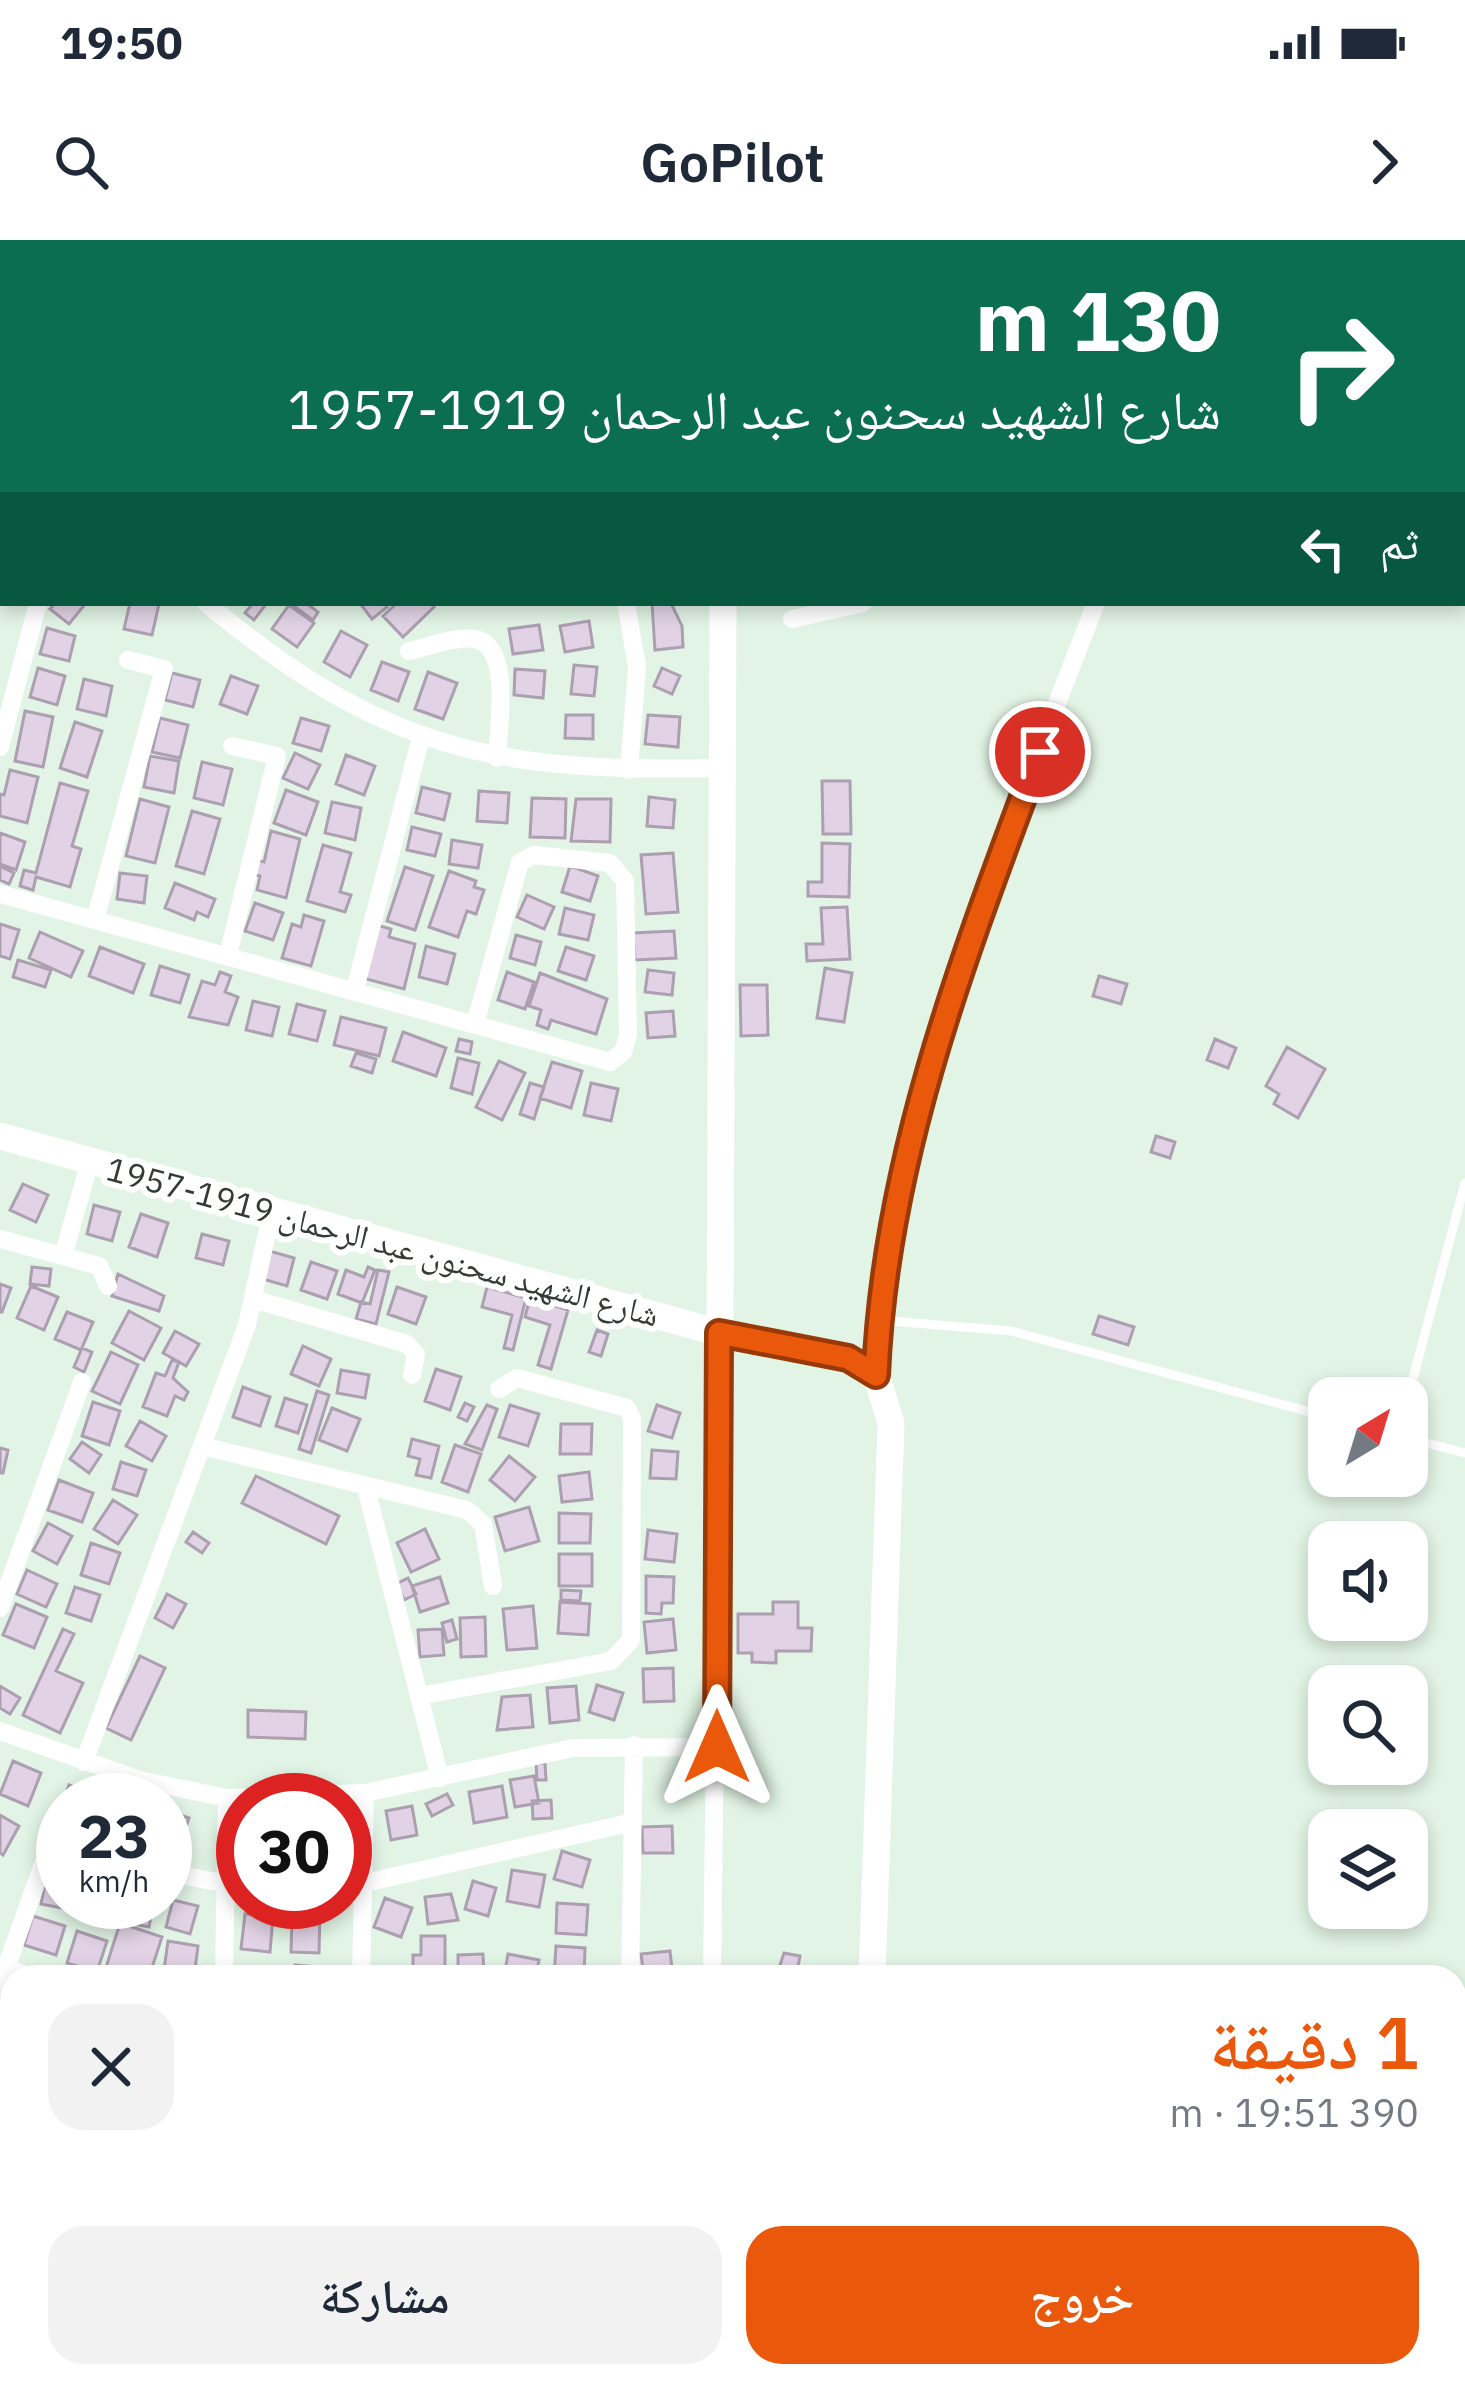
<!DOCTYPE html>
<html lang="ar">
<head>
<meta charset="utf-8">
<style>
  :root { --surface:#fff; --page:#f2f2f3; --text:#1f2937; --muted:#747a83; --accent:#ea580c }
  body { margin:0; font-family:"IBM Plex Sans","Noto Naskh Arabic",sans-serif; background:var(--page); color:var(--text); direction:rtl; height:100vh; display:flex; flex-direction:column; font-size:45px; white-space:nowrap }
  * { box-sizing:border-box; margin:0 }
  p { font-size:39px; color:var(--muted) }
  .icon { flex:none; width:66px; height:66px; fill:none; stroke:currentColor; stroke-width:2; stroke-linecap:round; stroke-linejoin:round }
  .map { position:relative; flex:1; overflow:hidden; direction:ltr }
  .panel { position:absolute; left:0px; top:1725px; width:1467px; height:423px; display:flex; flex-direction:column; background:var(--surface); border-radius:36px 36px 0 0; box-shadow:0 6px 18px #0003; direction:rtl }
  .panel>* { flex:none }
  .top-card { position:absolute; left:0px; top:0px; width:1467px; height:366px; box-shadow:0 6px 18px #0003; direction:rtl; background:#0b6e4f; color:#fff; overflow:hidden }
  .needle { width:78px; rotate:38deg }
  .fabs { position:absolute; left:1308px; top:1137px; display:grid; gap:24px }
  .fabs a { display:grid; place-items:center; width:120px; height:120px; border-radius:24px; background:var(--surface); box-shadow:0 6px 18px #0003; font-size:60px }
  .speed { position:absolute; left:36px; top:1533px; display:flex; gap:24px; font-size:60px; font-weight:700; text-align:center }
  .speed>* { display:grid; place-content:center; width:156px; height:156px; border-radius:50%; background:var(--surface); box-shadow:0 6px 18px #0003; line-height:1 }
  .speed small { font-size:30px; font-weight:400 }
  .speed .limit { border:18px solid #d22; background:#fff; color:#111 }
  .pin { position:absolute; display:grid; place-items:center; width:102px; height:102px; color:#fff; margin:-51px; border:6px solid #fff; border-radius:50%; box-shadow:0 3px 12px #0007 }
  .me { position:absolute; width:132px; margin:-66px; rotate:0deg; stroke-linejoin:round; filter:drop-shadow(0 0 9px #0008) }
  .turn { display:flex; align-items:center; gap:42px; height:252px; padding:0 48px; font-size:54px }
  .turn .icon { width:156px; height:156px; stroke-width:2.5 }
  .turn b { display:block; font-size:84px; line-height:102px }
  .then { display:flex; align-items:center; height:114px; padding:0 48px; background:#0003; gap:24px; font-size:45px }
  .round { display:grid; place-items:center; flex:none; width:126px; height:126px; border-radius:36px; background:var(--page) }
  .head { display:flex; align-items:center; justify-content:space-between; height:204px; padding:0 48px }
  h1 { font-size:72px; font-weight:600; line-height:90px; color:var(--accent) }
  .primary-button { display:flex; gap:24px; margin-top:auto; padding:24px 48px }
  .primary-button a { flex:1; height:138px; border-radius:36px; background:var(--accent); color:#fff; font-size:48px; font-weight:600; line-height:138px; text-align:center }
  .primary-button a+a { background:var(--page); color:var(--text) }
  .status { display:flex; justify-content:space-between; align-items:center; height:84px; padding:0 60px; background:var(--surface); direction:ltr }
  .status svg { height:33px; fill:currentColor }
  header { display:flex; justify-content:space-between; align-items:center; height:156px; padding:0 48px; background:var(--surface); font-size:54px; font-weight:600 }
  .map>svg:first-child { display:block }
</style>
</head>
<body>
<div class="status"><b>19:50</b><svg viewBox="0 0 49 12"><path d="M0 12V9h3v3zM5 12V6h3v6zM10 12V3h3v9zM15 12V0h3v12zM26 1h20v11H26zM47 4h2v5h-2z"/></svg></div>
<header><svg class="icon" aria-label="forward" viewBox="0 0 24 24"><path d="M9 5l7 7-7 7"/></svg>GoPilot<svg class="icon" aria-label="search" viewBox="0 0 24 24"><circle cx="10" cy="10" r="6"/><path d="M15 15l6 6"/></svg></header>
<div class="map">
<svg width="1465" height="2147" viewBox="0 0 1465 2147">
  <rect width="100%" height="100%" fill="#e1f4e5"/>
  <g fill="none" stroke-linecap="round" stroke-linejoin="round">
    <path stroke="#61a671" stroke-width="6" d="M1228 2136 1254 2147
      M115 2147 154 2136"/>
  </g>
  <path fill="#e1d3e5" stroke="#ac9fb0" stroke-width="3" d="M1084 0H1138L1084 3Z
    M55 363H86L69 384 50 369Z
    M130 363 159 364 152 395 124 389Z
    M253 363H267L254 380 245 373Z
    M306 363 318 372 313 380 291 364Z
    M365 363H384L387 367 372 379 362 366Z
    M397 363H430L434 367 403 397 383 376Z
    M652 363H671L682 386 683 407 655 410Z
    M289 365 314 383 297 407 272 389Z
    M589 381 593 407 565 412 560 386Z
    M539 385 543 410 513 414 509 389Z
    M47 388 75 396 69 421 40 414Z
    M341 391 367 405 350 437 324 422Z
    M382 422 409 432 398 461 371 450Z
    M574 425 597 427 594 456 571 454Z
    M38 428 65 436 57 465 30 457Z
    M662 428 680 436 672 454 654 446Z
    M515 429 545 431 543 458 514 455Z
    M428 432 457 443 443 479 415 469Z
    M172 433 200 440 193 467 165 460Z
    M231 436 258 446 247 474 220 464Z
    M84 439 112 446 106 476 77 469Z
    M25 471 53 477 43 527 15 521Z
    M566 475H593V499L565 498Z
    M648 475 680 477 678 507 645 504Z
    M160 478 188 485 180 518 152 512Z
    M301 478 329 486 321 511 293 503Z
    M75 482 102 491 87 537 60 528Z
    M295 513 320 525 308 549 283 538Z
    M346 515 375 526 364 555 336 544Z
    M150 516 179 521 174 553 144 547Z
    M202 522 232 529 223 565 194 558Z
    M10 530 38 537 27 583 0 576V554L4 555Z
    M822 541H850L851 594H823Z
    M60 543 88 551 72 606 81 609 70 647 36 637 33 650 20 646 24 630 36 633Z
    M422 547 450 554 444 580 416 573Z
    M286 550 318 562 306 595 274 583Z
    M479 551 509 553 507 583 477 581Z
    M649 557 675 560 673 588 647 586Z
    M532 558 566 559 565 598 530 597Z
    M140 559 169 567 155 623 126 616Z
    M576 559H611L610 602 571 601Z
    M332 562 361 568 355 600 325 593Z
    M192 571 220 579 204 634 176 626Z
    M412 587 441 594 435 616 407 610Z
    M271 591 300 599 286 658 257 650 260 636 248 634 252 619 264 622Z
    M0 593 25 602 16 630 0 624Z
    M452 600 482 605 478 628 449 624Z
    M822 603 850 604 849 657 808 656V642H822Z
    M323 605 351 613 340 652 351 655 345 672 307 661Z
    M673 613 678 672 646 674 641 615Z
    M0 626 14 633 9 644 0 640Z
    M570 626 598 636 590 661 562 652Z
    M405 627 433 636 415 690 387 681Z
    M449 631 476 641 474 647 484 650 476 674 467 671 458 697 429 687Z
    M120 633 147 636 144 663 117 659Z
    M175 643 215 659 208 677 197 672 194 680 165 668Z
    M527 655 554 667 544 689 517 677Z
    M255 663 283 673 273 700 245 691Z
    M847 667 850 719 807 721 806 704H823L821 668Z
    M565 668 594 675 588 700 559 694Z
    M304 675 324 681 311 726 282 718 292 684 301 687Z
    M369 683 391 689 389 697 415 704 404 749 355 736Z
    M0 684 19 690 10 719 0 716Z
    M674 691 676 718 635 720 633 693Z
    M40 692 83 711 71 737 29 718Z
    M516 695 541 702 535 725 510 718Z
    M426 706 455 714 447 744 419 737Z
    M100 707 144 724 133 753 89 736Z
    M566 707 594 716 586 740 558 731Z
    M18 720 51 730 45 747 13 737Z
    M160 726 189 735 180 763 151 755Z
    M825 728 852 733 844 782 817 778Z
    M648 730 674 733 672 755 645 752Z
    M220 732 231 736 225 752 238 757 228 785 189 777 202 741 215 745Z
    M507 732 534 742 525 769 498 760Z
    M540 733 607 759 596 794 551 780 548 789 537 785 541 770 529 766Z
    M1099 736 1127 744 1121 764 1093 756Z
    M740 745H767L768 795 741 796Z
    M253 761 279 767 272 796 246 790Z
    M297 764 325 771 317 801 289 794Z
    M673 771 675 796 648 798 646 773Z
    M341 777 386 788 379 816 334 805Z
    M403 792 446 808 436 836 393 821Z
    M459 799 472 802 470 814 456 811Z
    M1215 799 1236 808 1228 828 1207 820Z
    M1287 807 1325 829 1298 878 1274 864 1279 854 1266 846Z
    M356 813 376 819 372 833 351 826Z
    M458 818 479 823 472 854 451 848Z
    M499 821 525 833 502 880 476 867Z
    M552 822 582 831 571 868 540 858Z
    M530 843 544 847 534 879 520 874Z
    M591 843 618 849 611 881 584 875Z
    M1156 896 1175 902 1170 918 1151 912Z
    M23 944 48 955 36 982 10 970Z
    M94 965 120 972 112 1001 87 994Z
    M141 974 168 983 157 1017 129 1007Z
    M202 994 229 1001 223 1025 196 1018Z
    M266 1010 294 1018 287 1046 259 1038Z
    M311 1022 337 1031 327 1059 301 1050Z
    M32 1027 51 1029 49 1046 30 1044Z
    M368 1027 375 1030 362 1063 338 1054 346 1030 364 1037Z
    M378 1030 389 1032 376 1084 356 1079 361 1062 370 1064Z
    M118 1034 164 1056 159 1071 112 1056Z
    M0 1044 11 1048 2 1072H0Z
    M31 1046 58 1057 44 1090 17 1078Z
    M397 1047 426 1057 416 1084 388 1074Z
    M487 1047 526 1058 513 1110 504 1108 512 1075 482 1067Z
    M530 1058 568 1070 551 1129 538 1125 550 1085 525 1077Z
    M129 1071 161 1088 144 1120 112 1103Z
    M67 1072 93 1082 81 1110 55 1099Z
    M1099 1076 1134 1087 1128 1105 1093 1094Z
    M597 1090 608 1094 601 1116 589 1112Z
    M175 1091 199 1104 186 1126 163 1113Z
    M303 1106 331 1119 319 1146 291 1134Z
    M82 1108 92 1112 84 1132 74 1127Z
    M111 1112 138 1125 120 1164 92 1151Z
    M172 1120 179 1122 173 1138 188 1152 184 1160 175 1156 167 1176 143 1167 156 1133 165 1136Z
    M436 1129 461 1137 450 1170 425 1161Z
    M341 1130 369 1135 365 1158 337 1153Z
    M243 1147 270 1157 260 1186 233 1177Z
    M317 1151 329 1155 311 1213 299 1209Z
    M285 1158 307 1165 298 1193 276 1186Z
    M93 1162 120 1171 109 1205 82 1196Z
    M465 1163 474 1167 467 1181 458 1177Z
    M487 1165 497 1169 482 1210 465 1204Z
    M510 1165 539 1174 528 1206 499 1197Z
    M657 1165 680 1173 672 1198 648 1191Z
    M332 1168 360 1179 347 1211 319 1200Z
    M140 1181 166 1196 152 1221 126 1206Z
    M561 1184H592L591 1214H560Z
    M412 1199 439 1206 431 1238 416 1235 420 1219 408 1216Z
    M82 1202 101 1215 89 1233 70 1219Z
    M455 1205 481 1214 468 1252 442 1242Z
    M0 1208 8 1210 3 1233H0Z
    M652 1210 678 1212 676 1239 650 1238Z
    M509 1216 535 1237 515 1261 490 1240Z
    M121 1222 146 1230 137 1256 113 1249Z
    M589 1232 592 1259 562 1262 559 1236Z
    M256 1236 339 1276 326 1304 242 1263Z
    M59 1240 93 1253 82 1282 48 1270Z
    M113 1260 137 1275 118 1304 94 1289Z
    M529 1267 539 1301 505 1311 495 1277Z
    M559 1273 591 1274 590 1303H559Z
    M48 1283 72 1296 57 1324 33 1311Z
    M425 1289 439 1319 411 1332 397 1303Z
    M648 1290 677 1294 674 1322 645 1319Z
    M193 1292 209 1303 202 1313 186 1302Z
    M91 1303 120 1313 109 1344 81 1335Z
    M559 1314H592V1346H559Z
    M27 1330 57 1344 46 1367 17 1354Z
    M646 1336 674 1337 673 1363H662L661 1374 646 1373Z
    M440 1337 448 1363 420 1372 412 1346Z
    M408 1338 416 1354 404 1360 396 1344Z
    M75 1347 100 1355 91 1381 66 1373Z
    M561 1350 581 1351 580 1361 561 1360Z
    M167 1354 186 1364 173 1388 155 1378Z
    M560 1362 590 1364 588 1395 558 1393Z
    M773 1362H798V1388H812L811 1411H776V1423L752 1422V1413H738V1374H773Z
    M16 1364 47 1377 34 1408 3 1395Z
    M533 1366 537 1408 507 1410 503 1369Z
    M485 1377 486 1416 461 1417 460 1378Z
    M673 1379 676 1410 647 1413 644 1382Z
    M452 1380 457 1399 447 1402 442 1383Z
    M63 1389 74 1394 56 1431 83 1443 60 1493 23 1475Z
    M442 1389 444 1415 420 1417 418 1390Z
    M140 1416 165 1428 131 1500 106 1488Z
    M673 1428 674 1461 644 1462 643 1429Z
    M597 1445 623 1453 614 1480 589 1472Z
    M0 1446 20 1458 10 1474 0 1468Z
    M576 1446 579 1480 550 1483 547 1448Z
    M530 1455 533 1487 497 1490 502 1457Z
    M248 1470 306 1472 305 1499 248 1497Z
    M13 1521 41 1533 28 1566 0 1554Z
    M536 1523H545L546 1540H537Z
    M534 1536 539 1563 515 1567 510 1540Z
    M69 1545 96 1555 94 1560H63V1576L57 1574Z
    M502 1546 507 1577 474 1583 469 1552Z
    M447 1554 453 1565 432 1576 426 1564Z
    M551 1560 552 1578 533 1579 532 1561Z
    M412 1566 417 1595 391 1600 386 1571Z
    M165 1570 189 1578 179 1606 165 1601Z
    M0 1575 19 1586 3 1615 0 1613Z
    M672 1586 673 1613H643L642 1587Z
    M562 1611 590 1620 582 1647 554 1639Z
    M48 1630 63 1633 67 1669 41 1664Z
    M512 1630 545 1635 539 1667 507 1661Z
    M473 1641 496 1648 488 1676 465 1669Z
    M451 1654 458 1680 428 1684 425 1657Z
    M385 1658 412 1668 401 1697 374 1687Z
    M173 1660 198 1666 190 1694 166 1687Z
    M75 1662H111L107 1680 72 1673Z
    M128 1662H154L149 1687 124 1682Z
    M557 1663 588 1665 586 1695 556 1693Z
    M307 1671 320 1672 319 1713 291 1712 292 1679 306 1680Z
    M245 1674 273 1677 270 1712 241 1709Z
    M33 1676 65 1686 56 1715 24 1705Z
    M120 1683 162 1697 149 1737H103Z
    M77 1691 107 1701 97 1732 67 1723Z
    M421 1696H445V1737H413V1715H421Z
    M168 1701 198 1706 194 1737H163Z
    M556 1706 585 1708 584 1737H554Z
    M670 1711 673 1737H644L641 1714Z
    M784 1713 800 1716 796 1737H776Z
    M483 1714 484 1737H458V1715Z
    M508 1714 539 1720 536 1737H504Z
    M295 1725 320 1727 319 1737H294Z
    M0 1764 12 1767V1793L0 1790Z
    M0 1814 12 1819 3 1847 0 1846Z
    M1 1881 12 1885V1942L0 1938Z"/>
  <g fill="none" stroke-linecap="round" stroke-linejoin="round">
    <path stroke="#fff" stroke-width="9" d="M878 1080 1011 1091 1329 1177
      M1407 1161 1465 943
      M1407 1198 1465 1213"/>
    <path stroke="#fff" stroke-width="18" d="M589 0 593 3
      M1069 0 1070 3
      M52 3 56 0
      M286 3 290 0
      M1229 3 1230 0
      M0 40 3 38
      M0 98 3 102
      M0 234 3 238
      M206 363C385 512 497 533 725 528
      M626 363 637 427 629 530
      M792 379 863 363
      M409 411C429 407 454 396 474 399 513 404 498 489 497 518
      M0 507 38 363
      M0 654 610 822 623 812 628 795 625 641 610 623 534 615 520 622 476 781
      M95 680 164 429 128 420
      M228 715 277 516 232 506
      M355 749 421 497
      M0 999 99 1026 108 1046
      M63 1016 90 921
      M253 1059 407 1104 416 1114 412 1135
      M876 1135C886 867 1001 610 1096 363
      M206 1207 467 1270 483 1284 493 1346
      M366 1248 440 1538
      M0 1368 82 1142
      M419 1456 611 1421 631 1400 632 1179 627 1168 517 1138 499 1149
      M0 1491 140 1540 227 1558 365 1553 573 1508 717 1507
      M84 1522 247 1085 272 970
      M165 1632 227 1644
      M365 1643 633 1582
      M6 1728 32 1737
      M224 1737 227 1558
      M361 1737 365 1553
      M630 1737 634 1505
      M712 1737 720 1093
      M0 1745 43 1624 49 1613 63 1606
      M0 1871 12 1874
      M0 2028H12
      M241 2147V2136"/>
    <path stroke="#fff" stroke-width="27" d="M431 0 435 3
      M0 896 720 1093 848 1118 876 1135 891 1183 872 1737
      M720 1093 723 363
      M862 2147V2136"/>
  </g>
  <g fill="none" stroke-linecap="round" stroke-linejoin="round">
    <g stroke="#983908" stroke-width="30">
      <path id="route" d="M717 1507 719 1093 848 1118 876 1135C885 918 965 713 1040 512"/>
    </g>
    <use href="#route" stroke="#ea580c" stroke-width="21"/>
  </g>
  <g text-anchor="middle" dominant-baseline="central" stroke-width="12" stroke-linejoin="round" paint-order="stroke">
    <g font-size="33" fill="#333b35" stroke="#fff">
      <text transform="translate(383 1001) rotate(15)">شارع الشهيد سحنون عبد الرحمان 1919-1957</text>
    </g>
  </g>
</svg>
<div class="fabs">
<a><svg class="needle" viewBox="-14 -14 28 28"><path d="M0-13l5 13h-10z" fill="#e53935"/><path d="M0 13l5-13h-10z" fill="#747a83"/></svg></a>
<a><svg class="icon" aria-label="sound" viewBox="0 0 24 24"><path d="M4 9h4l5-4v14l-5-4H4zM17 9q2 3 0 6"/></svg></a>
<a><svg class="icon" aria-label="search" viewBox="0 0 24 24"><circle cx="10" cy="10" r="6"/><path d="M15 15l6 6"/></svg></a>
<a><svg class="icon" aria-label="layers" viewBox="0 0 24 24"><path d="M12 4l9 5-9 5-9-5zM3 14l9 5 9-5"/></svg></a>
</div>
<div class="speed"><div>23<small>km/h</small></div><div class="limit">30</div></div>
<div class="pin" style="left:1040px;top:512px;background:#d93025"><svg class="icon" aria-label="arrive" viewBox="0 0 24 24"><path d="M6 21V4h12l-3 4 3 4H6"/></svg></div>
<svg class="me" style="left:717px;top:1507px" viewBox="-20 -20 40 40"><path d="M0-17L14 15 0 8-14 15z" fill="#ea580c" stroke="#fff" stroke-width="4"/></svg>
<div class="top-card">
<div class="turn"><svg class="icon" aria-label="right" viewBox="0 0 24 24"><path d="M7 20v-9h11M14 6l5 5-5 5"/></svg><div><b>130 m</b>شارع الشهيد سحنون عبد الرحمان 1919-1957</div></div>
<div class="then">ثم<svg class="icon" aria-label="left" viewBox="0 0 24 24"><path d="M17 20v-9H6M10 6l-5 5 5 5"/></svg></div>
</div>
<section class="panel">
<div class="head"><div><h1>1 دقيقة</h1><p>390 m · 19:51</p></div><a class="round"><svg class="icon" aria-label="close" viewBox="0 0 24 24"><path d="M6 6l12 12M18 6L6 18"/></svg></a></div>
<div class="primary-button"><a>خروج</a><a>مشاركة</a></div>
</section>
</div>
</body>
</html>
